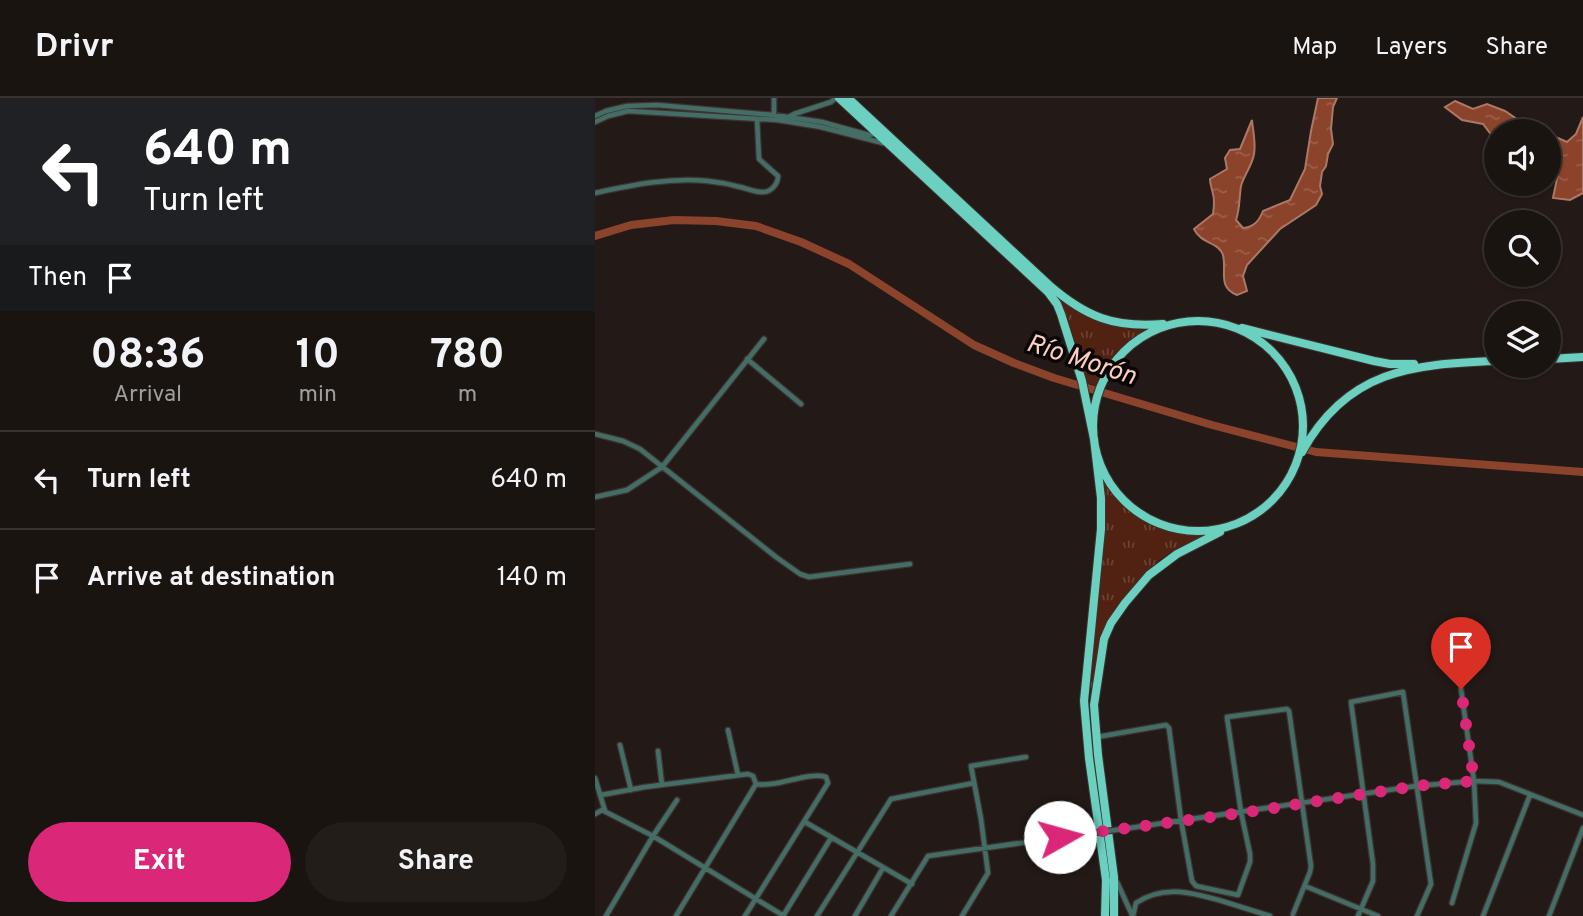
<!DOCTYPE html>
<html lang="en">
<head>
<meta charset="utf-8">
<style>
  :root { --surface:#1a1411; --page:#231d1a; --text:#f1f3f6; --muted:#9f9e9f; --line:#383331; --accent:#db2777 }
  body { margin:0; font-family:Overpass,sans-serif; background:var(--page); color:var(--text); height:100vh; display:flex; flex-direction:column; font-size:26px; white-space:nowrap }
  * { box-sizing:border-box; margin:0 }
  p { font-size:23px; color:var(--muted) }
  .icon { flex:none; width:38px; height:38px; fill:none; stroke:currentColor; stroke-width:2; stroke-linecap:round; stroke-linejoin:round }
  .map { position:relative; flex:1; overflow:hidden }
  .drawer { display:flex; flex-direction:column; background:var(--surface); width:595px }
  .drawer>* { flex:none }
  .guide { background:#202124; color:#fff; overflow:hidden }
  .fabs { position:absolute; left:889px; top:21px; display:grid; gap:14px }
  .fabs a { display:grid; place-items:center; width:77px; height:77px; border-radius:50%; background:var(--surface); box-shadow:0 2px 5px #0004,0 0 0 2px var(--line); font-size:35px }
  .pin { position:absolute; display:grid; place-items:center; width:60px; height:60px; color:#fff; margin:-72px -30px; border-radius:50% 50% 50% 0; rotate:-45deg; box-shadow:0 0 7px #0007 }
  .pin .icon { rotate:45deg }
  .me { position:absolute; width:77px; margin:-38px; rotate:83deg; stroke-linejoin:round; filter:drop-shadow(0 0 5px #0008) }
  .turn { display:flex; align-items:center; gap:24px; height:147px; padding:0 28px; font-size:32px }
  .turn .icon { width:91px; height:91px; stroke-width:2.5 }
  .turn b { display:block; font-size:49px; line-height:60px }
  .then { display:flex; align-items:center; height:66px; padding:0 28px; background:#0003; gap:14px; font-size:26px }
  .eta { display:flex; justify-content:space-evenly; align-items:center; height:119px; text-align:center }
  .eta b { font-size:42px; font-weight:700; line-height:49px }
  .action { display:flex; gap:14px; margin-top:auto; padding:14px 28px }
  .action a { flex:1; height:80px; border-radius:42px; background:var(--accent); color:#fff; font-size:28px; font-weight:700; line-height:80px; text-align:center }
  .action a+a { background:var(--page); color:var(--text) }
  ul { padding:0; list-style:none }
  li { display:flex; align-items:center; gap:21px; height:98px; padding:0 28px; border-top:2px solid var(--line) }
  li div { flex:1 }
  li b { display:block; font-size:26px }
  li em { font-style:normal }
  header { display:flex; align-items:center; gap:42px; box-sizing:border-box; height:98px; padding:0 35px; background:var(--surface); border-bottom:2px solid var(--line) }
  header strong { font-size:33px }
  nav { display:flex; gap:38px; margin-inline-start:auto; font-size:24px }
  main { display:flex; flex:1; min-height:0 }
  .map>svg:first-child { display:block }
</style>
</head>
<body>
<header>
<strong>Drivr</strong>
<nav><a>Map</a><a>Layers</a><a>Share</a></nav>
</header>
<main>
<section class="drawer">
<div class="guide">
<div class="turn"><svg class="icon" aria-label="left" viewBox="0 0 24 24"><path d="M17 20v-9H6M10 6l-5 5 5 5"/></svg><div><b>640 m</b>Turn left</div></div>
<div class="then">Then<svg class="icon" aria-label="arrive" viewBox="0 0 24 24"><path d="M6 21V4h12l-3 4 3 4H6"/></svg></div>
</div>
<div class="eta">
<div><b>08:36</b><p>Arrival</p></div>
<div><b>10</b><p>min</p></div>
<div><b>780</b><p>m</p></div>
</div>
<ul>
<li><svg class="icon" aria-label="left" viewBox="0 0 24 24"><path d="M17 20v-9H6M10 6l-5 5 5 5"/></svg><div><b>Turn left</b></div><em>640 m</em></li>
<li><svg class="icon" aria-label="arrive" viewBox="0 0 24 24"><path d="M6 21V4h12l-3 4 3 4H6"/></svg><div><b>Arrive at destination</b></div><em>140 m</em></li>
</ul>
<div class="action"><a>Exit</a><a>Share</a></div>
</section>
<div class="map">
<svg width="988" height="818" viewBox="0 0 988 818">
  <defs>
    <pattern id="grass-tufts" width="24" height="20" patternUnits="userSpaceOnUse" patternTransform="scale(1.75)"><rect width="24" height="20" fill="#512111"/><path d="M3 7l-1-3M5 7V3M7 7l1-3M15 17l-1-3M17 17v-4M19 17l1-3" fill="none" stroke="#6b4234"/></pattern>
    <pattern id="water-ripples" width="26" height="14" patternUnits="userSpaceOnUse" patternTransform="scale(1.75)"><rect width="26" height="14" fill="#8b432b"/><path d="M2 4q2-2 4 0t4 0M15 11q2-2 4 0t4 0" fill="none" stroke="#9c5f4a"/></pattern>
  </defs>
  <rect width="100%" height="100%" fill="#231a17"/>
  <path fill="url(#grass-tufts)" d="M464 202C493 218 517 231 552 232 526 248 516 262 502 288L492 285 473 221Z
    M508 382C538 422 560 439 612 435V437L582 450 563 463 522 509 510 530 502 562 496 608 494 609C497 576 498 544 501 511 506 467 512 426 508 382Z"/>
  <path fill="url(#water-ripples)" stroke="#ac7866" stroke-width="2" d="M723 0H742L738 9 736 31 738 46 733 56 731 68 727 74 725 88 727 96 721 107 685 131 652 167 648 178 652 193 642 197C622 189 632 173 628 157 624 144 606 146 599 131L618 116C619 109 620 103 618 96 617 90 615 87 615 81L632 71 630 60 635 52 645 51 657 22C658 33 661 45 659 56 657 68 649 77 646 88 644 100 645 111 641 122L648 130C659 129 664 123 668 113L695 102 710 71 716 33Z
    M860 3 878 11 892 6 910 13 932 28 947 33H901V43L888 26 867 22 850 9Z
    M988 19V95L975 102 958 100 963 76 954 71V36L972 44 981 36Z"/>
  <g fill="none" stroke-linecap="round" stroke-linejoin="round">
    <path stroke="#8b432b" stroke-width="8" d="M0 138 36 127 79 122 121 123 161 128 206 144 254 166 379 247 419 265 459 280 617 327 721 354 988 374"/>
    <g stroke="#3d3431" stroke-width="7">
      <path id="minor" d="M179 17V0
        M0 18 11 13 32 8 62 7 179 17 227 24 274 37 283 35
        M194 19 199 16 236 4 241 0
        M0 24 13 18 33 13 183 22 226 29 288 45
        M0 95C37 87 75 79 113 83 123 84 134 86 145 89 151 90 159 94 166 94 175 95 183 87 183 78L164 61 162 21
        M152 261 206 306
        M0 336 28 343 45 351 181 459 205 476 214 479 315 466
        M0 399 32 392 67 369 169 241
        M133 632 143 677
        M502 639 571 627 574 630 586 722 597 783 601 788 643 797 655 764V756L646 714 632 619 692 611 694 613 716 768 715 774 698 816
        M25 647 36 692
        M63 653 67 687
        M0 680 10 713
        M6 697 50 689 153 676 158 678 161 686
        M0 716 7 712 58 738 189 818
        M210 724 317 786
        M528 731 821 688 879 683 904 684 988 717
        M522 784 537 817
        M710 788 783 818
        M857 805 881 725 879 683 866 591
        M11 818 58 738 82 702
        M81 818 161 686
        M150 818 233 685 231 679C213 673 182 690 161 686
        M188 818 236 740
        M222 818 296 701 379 685
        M260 818 288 770
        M296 818 333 758 490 736
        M367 818 393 775 386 721 376 668 431 659
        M538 818 541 805C569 786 598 795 627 803 643 808 659 813 675 818
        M763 818 778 783V766L756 604 808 594 836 786 822 818
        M888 818 935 697
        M954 818 988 730"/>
    </g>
    <g stroke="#3d3431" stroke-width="10">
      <path id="trunk" d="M244 0 453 194 462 206 466 216 487 283 499 341 506 400V431L489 603 494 660 511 782 510 818
        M253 0 454 187C491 219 519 230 568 226
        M498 328a105 105 0 1 1 210 0a105 105 0 1 1-210 0Z
        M647 230 779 263 795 266H819
        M954 261 988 259
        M707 354C752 272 817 266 901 263
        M519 818V779L503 657 499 607 509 541 516 525 530 505 554 477 582 456 625 434"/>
    </g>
    <use href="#minor" stroke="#446d66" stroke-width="4.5"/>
    <use href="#trunk" stroke="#6bd0c0" stroke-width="8"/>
    <g stroke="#3d3431" stroke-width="7" stroke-linecap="butt">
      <path id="minor-bridge" d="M490 736 528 731"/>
    </g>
    <use href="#minor-bridge" stroke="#446d66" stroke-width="4.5"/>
  </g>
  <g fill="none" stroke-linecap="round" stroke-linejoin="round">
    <path stroke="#db2777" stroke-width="12" stroke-dasharray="0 21.6" d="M465 739 646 715 821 688 879 683 866 591"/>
  </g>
  <g text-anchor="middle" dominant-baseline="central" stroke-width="7" stroke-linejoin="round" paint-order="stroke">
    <g font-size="26" font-style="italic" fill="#fccfc1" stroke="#090605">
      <text transform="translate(486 263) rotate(18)">Río Morón</text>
    </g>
  </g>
</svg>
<div class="fabs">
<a><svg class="icon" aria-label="sound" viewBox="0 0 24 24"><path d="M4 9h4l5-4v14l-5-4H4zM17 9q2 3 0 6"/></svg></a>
<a><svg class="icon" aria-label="search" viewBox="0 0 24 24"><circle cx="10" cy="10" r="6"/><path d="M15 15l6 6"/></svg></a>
<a><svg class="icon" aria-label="layers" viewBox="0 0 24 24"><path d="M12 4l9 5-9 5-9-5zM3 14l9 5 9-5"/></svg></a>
</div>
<div class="pin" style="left:866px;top:591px;background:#d93025"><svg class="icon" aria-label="arrive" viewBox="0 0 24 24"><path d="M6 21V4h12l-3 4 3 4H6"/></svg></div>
<svg class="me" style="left:465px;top:739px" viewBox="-20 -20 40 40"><circle r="19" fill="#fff"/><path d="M0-13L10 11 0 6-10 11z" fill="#db2777"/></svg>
</div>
</main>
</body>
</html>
